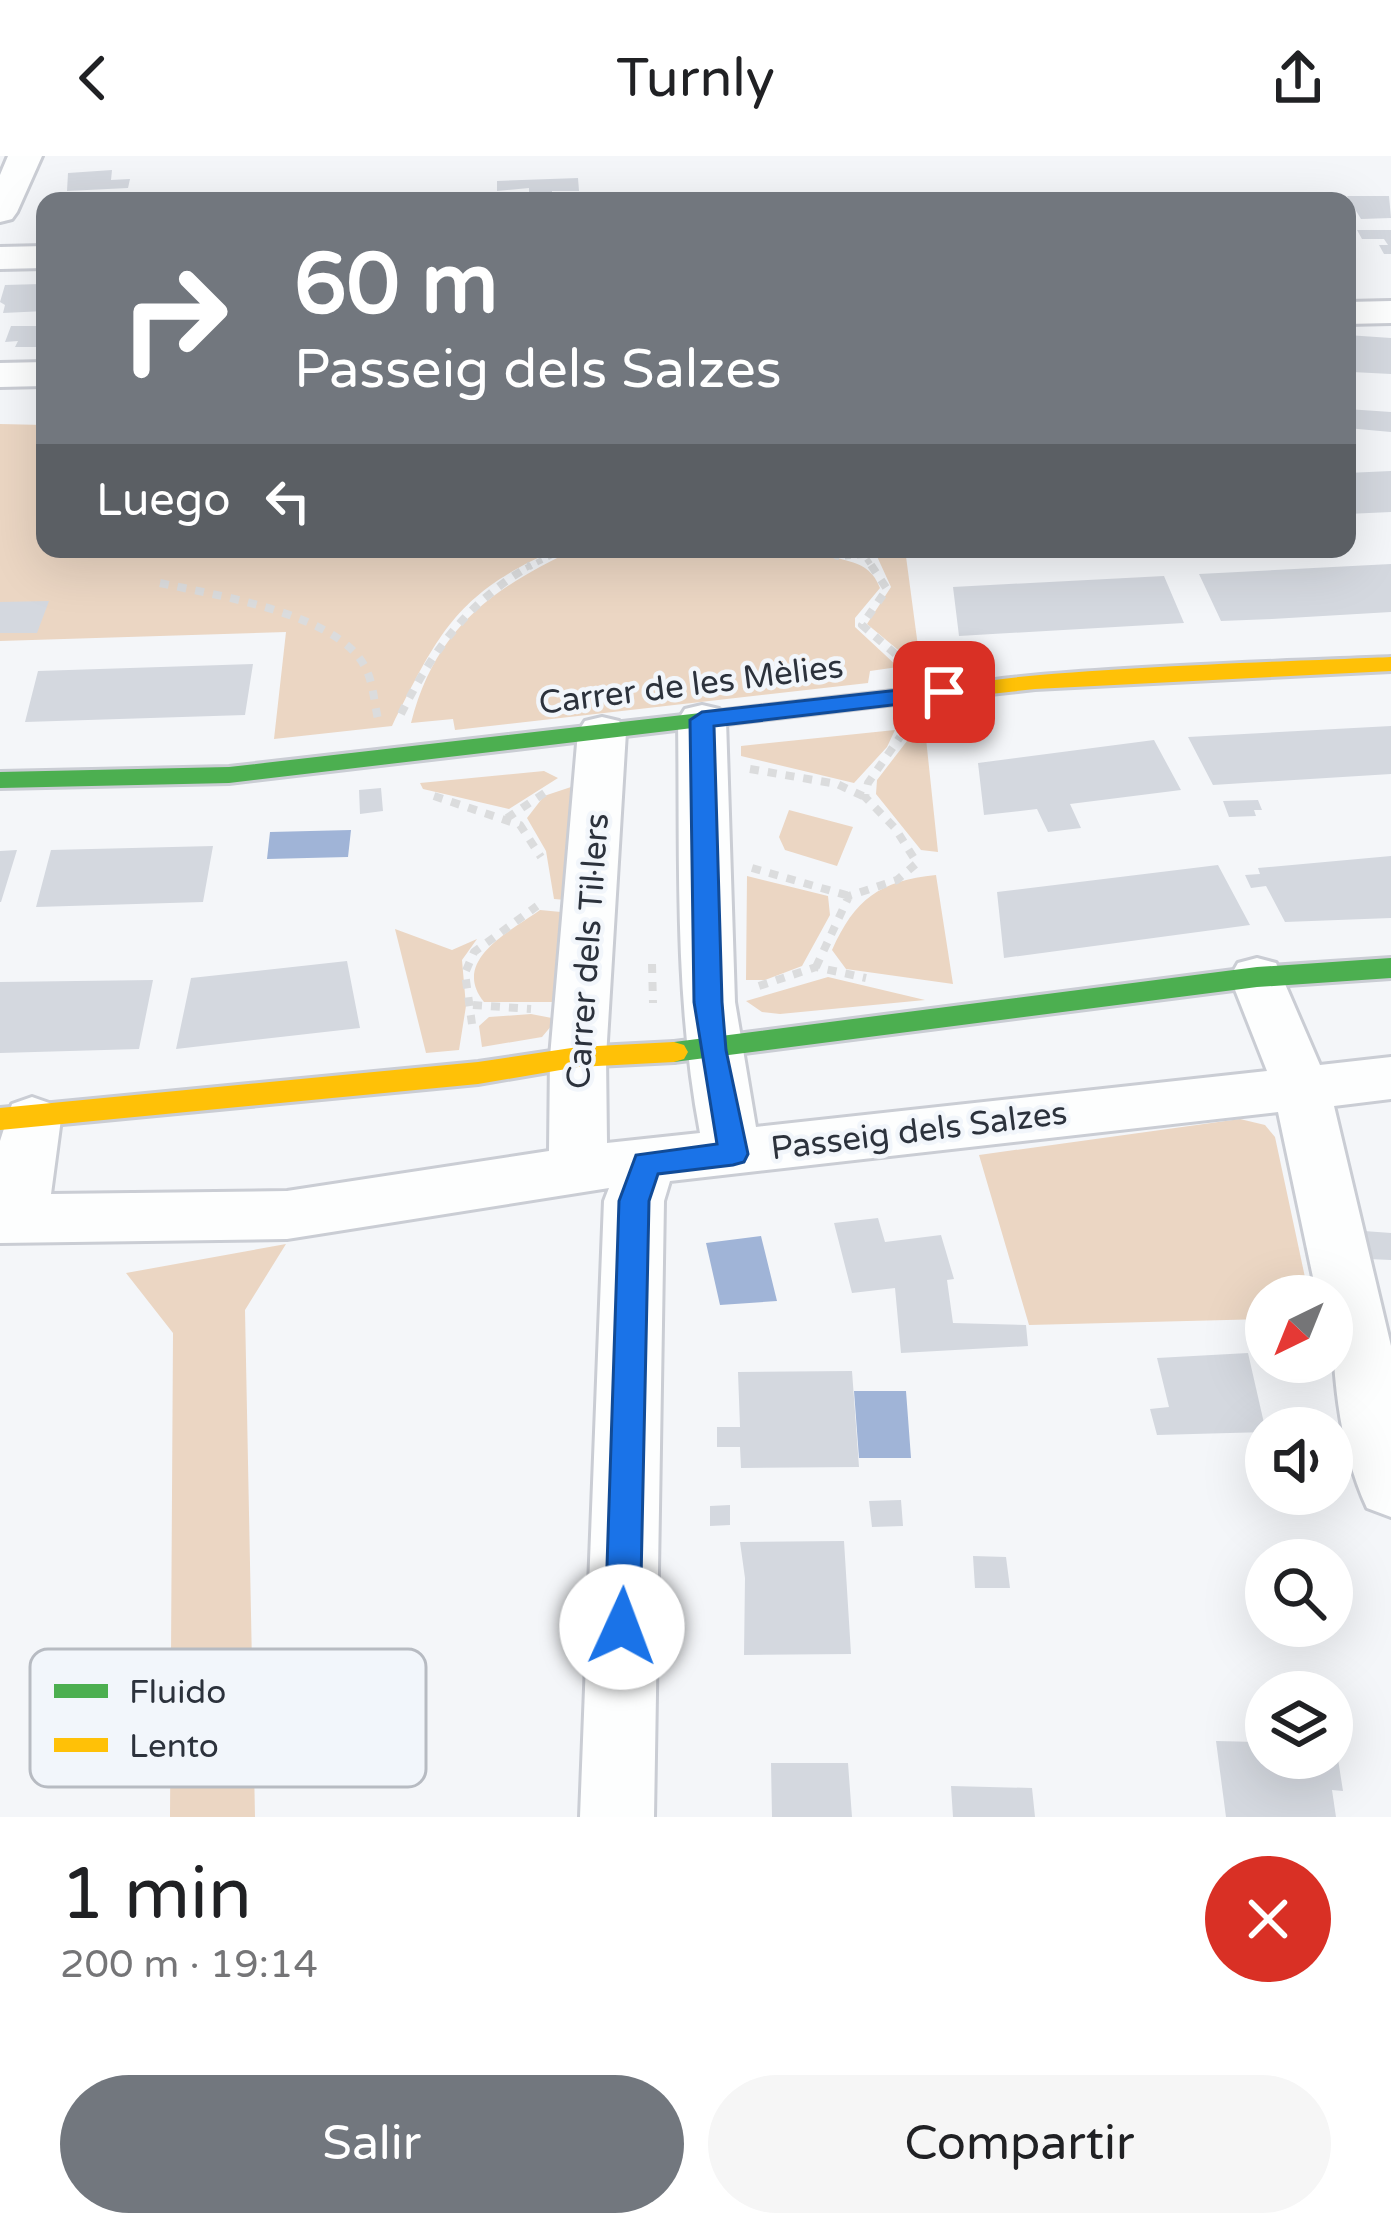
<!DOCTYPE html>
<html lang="es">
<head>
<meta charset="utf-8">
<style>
  :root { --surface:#fff; --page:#f6f6f6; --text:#202124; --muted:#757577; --accent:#72777e }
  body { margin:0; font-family:"Varela Round",sans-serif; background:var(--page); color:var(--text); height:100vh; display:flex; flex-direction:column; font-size:45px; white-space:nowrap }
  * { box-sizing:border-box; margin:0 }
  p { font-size:39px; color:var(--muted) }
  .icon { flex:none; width:66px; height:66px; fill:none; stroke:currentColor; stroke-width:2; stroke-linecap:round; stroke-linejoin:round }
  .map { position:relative; height:1661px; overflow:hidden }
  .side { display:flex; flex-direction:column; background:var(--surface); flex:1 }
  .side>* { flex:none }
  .hud { position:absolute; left:36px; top:36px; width:1320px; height:366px; border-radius:24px; box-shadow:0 12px 48px #0002; background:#72777e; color:#fff; overflow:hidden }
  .needle { width:78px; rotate:223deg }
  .tools { position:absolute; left:1245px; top:1119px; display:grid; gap:24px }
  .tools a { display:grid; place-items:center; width:108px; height:108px; border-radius:50%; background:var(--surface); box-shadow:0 12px 48px #0002; font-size:60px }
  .pin { position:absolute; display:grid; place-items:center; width:102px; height:102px; color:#fff; margin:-51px; border-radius:24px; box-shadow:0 6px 18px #0006 }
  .me { position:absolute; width:132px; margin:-66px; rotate:2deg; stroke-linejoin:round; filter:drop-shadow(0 0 9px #0008) }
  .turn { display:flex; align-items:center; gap:42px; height:252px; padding:0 60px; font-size:54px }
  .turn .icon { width:156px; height:156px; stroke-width:2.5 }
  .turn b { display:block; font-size:84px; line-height:102px }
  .then { display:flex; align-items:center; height:114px; padding:0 60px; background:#0003; gap:24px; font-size:45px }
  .round { display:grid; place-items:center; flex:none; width:126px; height:126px; border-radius:63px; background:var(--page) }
  .summary { display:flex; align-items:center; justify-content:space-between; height:204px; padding:0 60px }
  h1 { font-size:72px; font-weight:600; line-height:90px }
  .button { display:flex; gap:24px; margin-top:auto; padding:24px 60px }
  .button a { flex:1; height:138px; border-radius:72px; background:var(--accent); color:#fff; font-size:48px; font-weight:600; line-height:138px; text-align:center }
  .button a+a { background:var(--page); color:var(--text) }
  header { display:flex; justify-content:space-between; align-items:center; height:156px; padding:0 60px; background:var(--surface); font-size:54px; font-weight:600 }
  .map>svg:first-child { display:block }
</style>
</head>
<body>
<header><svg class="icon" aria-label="back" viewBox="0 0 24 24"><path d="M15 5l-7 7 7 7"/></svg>Turnly<svg class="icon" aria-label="share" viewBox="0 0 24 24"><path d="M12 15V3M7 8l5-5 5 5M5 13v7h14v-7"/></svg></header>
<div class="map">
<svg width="1391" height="1661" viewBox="0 0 1391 1661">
  <rect width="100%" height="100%" fill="#f4f6f9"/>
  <path fill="#ebd6c3" d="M0 268 45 269V393H557C457 437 439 476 392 570L274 583 286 476 0 485Z
    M576 393H817C842 409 868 400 880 432L855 462V471L898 511 870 515 868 527 455 574 453 563 411 567C435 473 492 432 576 393Z
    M832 393H905L921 513 867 468 891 431 875 396Z
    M917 572 925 573 938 696 921 694 876 638 877 624Z
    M895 574 887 591 854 627 741 600V590Z
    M544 615 558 622 509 653 423 633 420 627Z
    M571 631 566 744 554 743 546 695 527 662 544 640Z
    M789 654 853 671 837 710 785 694 779 681Z
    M936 719 953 828 846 813 832 794C855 743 879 725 936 719Z
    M747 720 828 740 830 759 802 810 765 824H746Z
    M540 754 561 756 555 846H484C450 804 511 775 540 754Z
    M395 773 452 794 477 783 462 804 466 850 459 894 426 897Z
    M828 821 925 844 780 858 762 856 746 845Z
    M531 858 557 863 542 881 482 891 479 870 489 861Z
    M1240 963 1265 969 1275 981 1309 1140H1266V1163L1029 1169 979 999Z
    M286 1088 245 1154 255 1661H170L173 1177 126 1117Z"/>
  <path fill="#a0b4d7" d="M351 674 348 701 267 703 270 676Z
    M761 1080 777 1145 720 1149 706 1087Z
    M854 1235H906L911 1302H859Z"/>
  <path fill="#d4d8df" d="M112 14 111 24 130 23 128 32 67 35 68 17Z
    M578 22 579 35H552V42L529 43V32L497 35V25Z
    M1347 40H1389L1391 62 1361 63Z
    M1357 74H1391V98H1384L1379 89H1388L1384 83H1362Z
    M41 128 45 155 3 157 5 149 0 146 5 129Z
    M11 170H45V191H15L18 185 5 186Z
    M1347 179 1391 182V218L1352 216Z
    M1347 253 1391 256V276L1347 272Z
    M1391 315V356L1347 358V317Z
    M1391 408V456L1272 463 1221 465 1199 418Z
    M1164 420 1184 467 959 480 953 431Z
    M49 445 37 477H0V446Z
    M253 508 245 559 25 566 38 515Z
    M1391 570V618L1213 629 1188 581Z
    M1154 584 1181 634 1070 648 1081 672 1048 676 1037 653 984 659 978 607Z
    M381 632 383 655 360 658 359 634Z
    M1258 644 1262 654H1254L1256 660 1229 661 1223 645Z
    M213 690 203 746 36 751 51 694Z
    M17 694 1 746H0V695Z
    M1391 700V762L1285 766 1266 730 1251 732 1245 719 1260 718 1258 712Z
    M1218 709 1250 769 1004 802 997 736Z
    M347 805 360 872 176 893 191 822Z
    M153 824 139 893 0 897V826Z
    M878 1062 885 1086 941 1079 954 1123 947 1124 953 1167 1026 1169 1028 1190 901 1197 895 1132 852 1137 834 1067Z
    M1364 1075 1391 1077V1104L1369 1103Z
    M1248 1197 1266 1276 1157 1279 1150 1253 1169 1251 1157 1202Z
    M852 1215 859 1311 741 1312 740 1291H717V1271H740L738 1216Z
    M901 1344 903 1370 872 1371 869 1345Z
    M730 1349V1369L710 1370V1350Z
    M844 1385 851 1498 744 1499 745 1422 740 1386Z
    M973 1400 1006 1401 1010 1432H975Z
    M1253 1561 1266 1562V1602H1332L1335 1584 1343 1635 1332 1634 1336 1661H1226L1216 1585 1257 1586Z
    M771 1607H848L852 1661H772Z
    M951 1630 1032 1632 1035 1661H953Z"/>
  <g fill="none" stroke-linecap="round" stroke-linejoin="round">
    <g stroke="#cacdd4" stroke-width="6">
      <path id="street" d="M8 0H42L17 56 12 63 0 66V19Z
        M45 90V112L0 113V91Z
        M1391 145V167L1347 168V146Z
        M45 206V230L0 231V207Z
        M702 549 719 553 726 564 735 846 756 971 1267 915 1230 821 1238 807 1257 802 1276 807 1320 909 1391 901V943L1334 950 1391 1190V1361L1367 1352C1337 1287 1332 1210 1332 1140H1317L1278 956 670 1025 664 1045 654 1661H580L604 1045 609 1032 287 1083 0 1087V985L12 948 32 941 52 948 61 963 51 1038 287 1035 549 995 550 901 578 576 585 565 602 561 619 565 626 576 606 901 607 987 700 977C674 840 680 703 678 564L685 553Z"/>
    </g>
    <g stroke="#cacdd4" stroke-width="6">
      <path id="fast" d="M963 527 971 529 975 534 971 539 229 627 0 632V616L229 611Z
        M1391 802V822L1257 831 674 906 664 903 660 896 664 889 674 886 1257 811Z"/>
    </g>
    <g stroke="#cacdd4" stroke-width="6">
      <path id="slow" d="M1391 501V515L1035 533 963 541 951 534C974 514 1333 504 1391 501Z
        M674 886 684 889 688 896 684 903 674 906 578 911 478 928 0 974V952L478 906 578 891Z"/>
    </g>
    <path stroke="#dbdcdd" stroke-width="6" stroke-dasharray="6 6" stroke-linecap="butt" d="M823 393 837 401 864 399 873 412
      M526 412 564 393"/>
    <path stroke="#dbdcdd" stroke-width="8" stroke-dasharray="9 9" stroke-linecap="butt" d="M871 409 887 433 862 469 900 502
      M160 427C214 439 335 457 364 509 373 524 374 546 378 563
      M401 558C433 494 468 446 531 409
      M750 613 837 628 865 641
      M434 640 520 669 541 701
      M507 662 549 634
      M752 712 849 740
      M652 808 653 847
      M816 811 849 740 897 724 917 707 895 672 865 641 868 627 900 581
      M759 830 816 811 866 822
      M473 849 531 853
      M472 868 465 817 474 796 537 750"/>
    <use href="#street" fill="#fdfefe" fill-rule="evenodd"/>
    <use href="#fast" fill="#4caf50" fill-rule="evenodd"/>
    <use href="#slow" fill="#ffc107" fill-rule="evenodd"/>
  </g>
  <path fill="#1a73e8" stroke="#114b97" stroke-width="3" d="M944 529 952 531V542L714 570 722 846 726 894 748 998 744 1006 733 1009 658 1018 649 1045 640 1471 635 1483 622 1488 610 1483 605 1471 619 1045 636 999 717 988 694 846 690 564 702 556Z"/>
  <g text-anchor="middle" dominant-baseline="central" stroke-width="9" stroke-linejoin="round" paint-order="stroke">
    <g font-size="33" fill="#2c323c" stroke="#f2f6fb">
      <text transform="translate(691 529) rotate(-7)">Carrer de les Mèlies</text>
      <text transform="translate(588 795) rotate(-86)">Carrer dels Til·lers</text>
      <text transform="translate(919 975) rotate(-7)">Passeig dels Salzes</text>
    </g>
  </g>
  <rect x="30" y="1493" width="396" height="138" rx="18" fill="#f2f6fb" stroke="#b7bbc2" stroke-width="3"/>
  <rect x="54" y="1528" width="54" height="14" fill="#4caf50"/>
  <rect x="54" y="1582" width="54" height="14" fill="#ffc107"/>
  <g font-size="33" fill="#2c323c">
    <text x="129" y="1547">Fluido</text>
    <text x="129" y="1601">Lento</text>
  </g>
</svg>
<div class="tools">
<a><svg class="needle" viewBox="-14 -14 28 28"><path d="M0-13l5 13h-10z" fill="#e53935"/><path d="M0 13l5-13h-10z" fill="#757577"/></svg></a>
<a><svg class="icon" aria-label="sound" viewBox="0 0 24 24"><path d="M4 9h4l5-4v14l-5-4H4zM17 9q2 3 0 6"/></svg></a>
<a><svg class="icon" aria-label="search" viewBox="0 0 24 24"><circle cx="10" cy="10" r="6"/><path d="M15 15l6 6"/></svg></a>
<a><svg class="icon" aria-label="layers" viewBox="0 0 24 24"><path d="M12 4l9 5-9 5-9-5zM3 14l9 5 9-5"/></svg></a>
</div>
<div class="pin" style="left:944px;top:536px;background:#d93025"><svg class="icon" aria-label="arrive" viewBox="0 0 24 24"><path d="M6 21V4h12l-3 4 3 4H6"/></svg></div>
<svg class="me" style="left:622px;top:1471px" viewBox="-20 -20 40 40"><circle r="19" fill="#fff"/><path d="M0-13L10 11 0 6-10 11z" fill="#1a73e8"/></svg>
<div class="hud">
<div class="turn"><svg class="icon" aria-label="right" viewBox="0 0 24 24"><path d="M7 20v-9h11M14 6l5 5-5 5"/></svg><div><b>60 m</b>Passeig dels Salzes</div></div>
<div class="then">Luego<svg class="icon" aria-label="left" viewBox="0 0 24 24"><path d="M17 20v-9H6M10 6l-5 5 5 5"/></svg></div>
</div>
</div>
<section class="side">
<div class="summary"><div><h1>1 min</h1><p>200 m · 19:14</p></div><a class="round" style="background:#d93025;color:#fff"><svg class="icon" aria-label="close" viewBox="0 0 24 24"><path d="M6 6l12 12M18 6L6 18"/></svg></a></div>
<div class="button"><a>Salir</a><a>Compartir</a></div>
</section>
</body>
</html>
